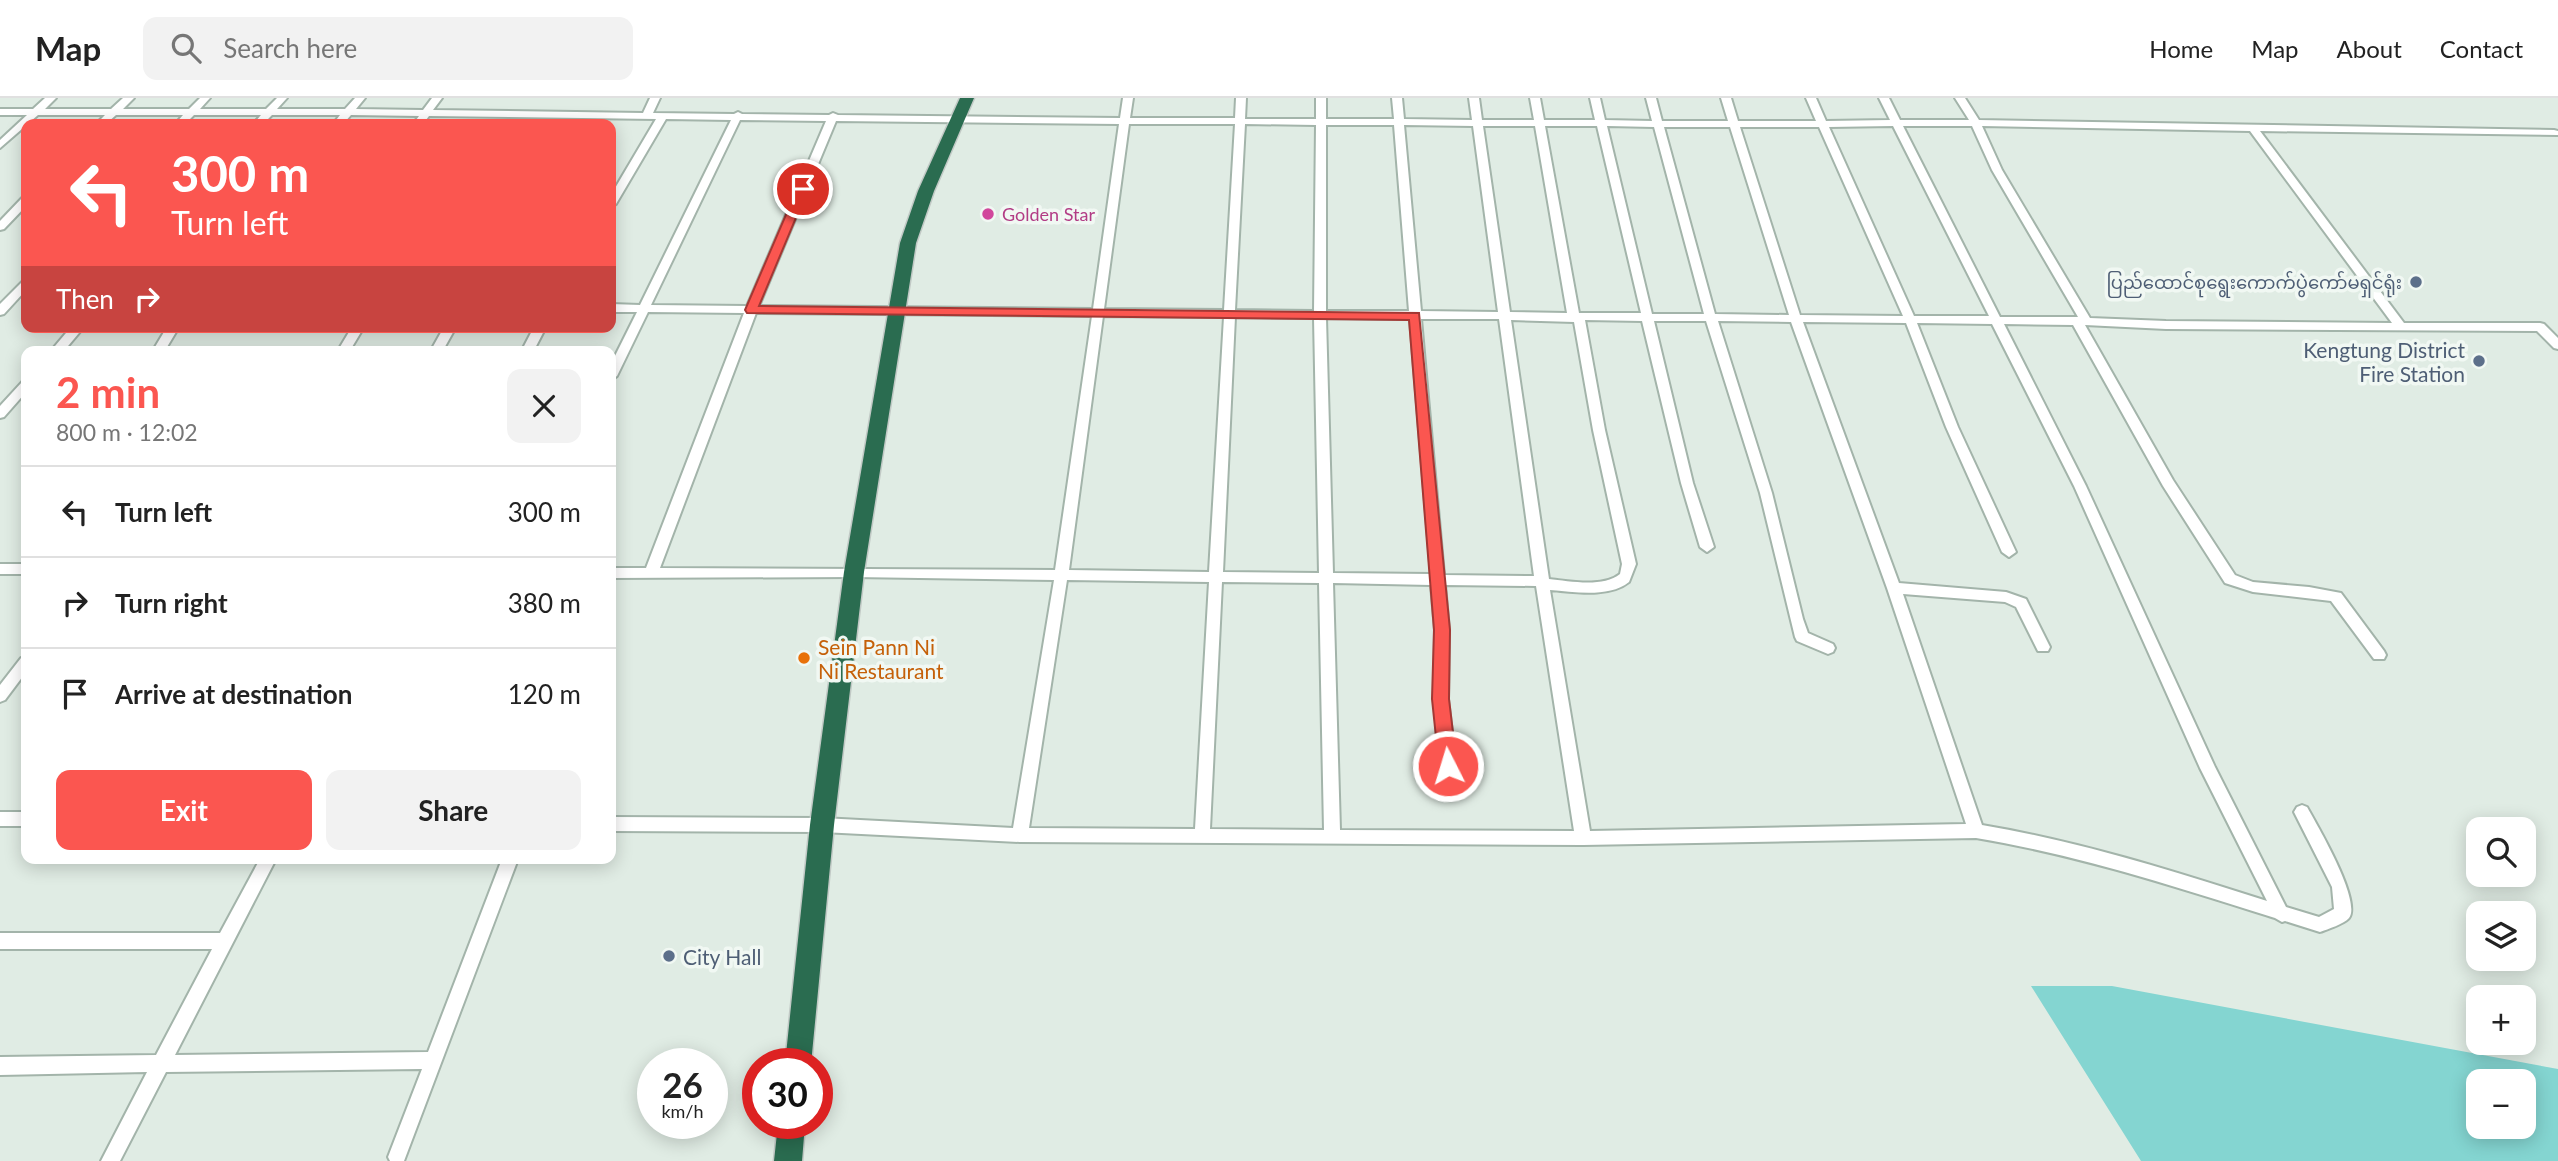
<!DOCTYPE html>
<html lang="en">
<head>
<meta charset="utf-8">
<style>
  :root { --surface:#fff; --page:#f2f2f2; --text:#222; --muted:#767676; --line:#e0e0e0; --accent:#fb5650 }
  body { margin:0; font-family:Lato,"Noto Sans Myanmar",sans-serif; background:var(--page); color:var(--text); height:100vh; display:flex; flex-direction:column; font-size:26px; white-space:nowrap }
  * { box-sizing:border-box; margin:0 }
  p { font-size:23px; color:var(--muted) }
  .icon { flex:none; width:38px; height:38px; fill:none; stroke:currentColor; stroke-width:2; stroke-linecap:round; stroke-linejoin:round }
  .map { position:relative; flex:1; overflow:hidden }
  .side { position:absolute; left:21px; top:248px; width:595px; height:518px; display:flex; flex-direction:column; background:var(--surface); border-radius:14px; box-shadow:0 4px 18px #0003 }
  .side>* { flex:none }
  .hud { position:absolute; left:21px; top:21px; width:595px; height:214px; border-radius:14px; box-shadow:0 4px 18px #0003; background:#fb5650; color:#fff; overflow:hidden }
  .tools { position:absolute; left:2466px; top:719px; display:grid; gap:14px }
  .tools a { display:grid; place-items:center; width:70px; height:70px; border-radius:14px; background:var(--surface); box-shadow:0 4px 18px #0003; font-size:35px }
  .speed { position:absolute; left:637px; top:950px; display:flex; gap:14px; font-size:35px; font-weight:700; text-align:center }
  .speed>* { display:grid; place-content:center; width:91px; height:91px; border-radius:50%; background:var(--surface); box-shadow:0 4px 18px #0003; line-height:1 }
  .speed small { font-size:18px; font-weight:400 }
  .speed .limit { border:10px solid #d22; background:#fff; color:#111 }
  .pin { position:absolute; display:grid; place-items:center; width:60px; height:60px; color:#fff; margin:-30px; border:4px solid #fff; border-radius:50%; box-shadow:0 2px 7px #0007 }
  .me { position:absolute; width:77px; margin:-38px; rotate:355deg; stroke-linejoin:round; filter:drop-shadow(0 0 5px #0008) }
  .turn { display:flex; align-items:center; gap:24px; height:147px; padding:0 35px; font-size:32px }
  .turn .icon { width:91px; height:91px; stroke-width:2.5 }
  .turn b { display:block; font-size:49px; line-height:60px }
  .then { display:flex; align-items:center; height:66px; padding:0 35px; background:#0003; gap:14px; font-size:26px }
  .round { display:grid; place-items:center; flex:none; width:74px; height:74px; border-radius:14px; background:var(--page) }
  .headline { display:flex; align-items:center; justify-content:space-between; height:119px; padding:0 35px }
  h1 { font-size:42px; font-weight:700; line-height:52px; color:var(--accent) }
  .cta { display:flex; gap:14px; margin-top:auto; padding:14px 35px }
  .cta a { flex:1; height:80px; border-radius:14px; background:var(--accent); color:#fff; font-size:28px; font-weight:700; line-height:80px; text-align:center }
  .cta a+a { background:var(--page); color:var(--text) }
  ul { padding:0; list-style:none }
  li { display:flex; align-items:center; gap:21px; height:91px; padding:0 35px; border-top:2px solid var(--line) }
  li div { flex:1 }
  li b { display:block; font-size:26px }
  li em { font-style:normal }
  header { display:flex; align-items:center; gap:42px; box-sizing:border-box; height:98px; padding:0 35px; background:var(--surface); border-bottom:2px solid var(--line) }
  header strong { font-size:33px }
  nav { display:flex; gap:38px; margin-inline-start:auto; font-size:24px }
  .search { width:490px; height:63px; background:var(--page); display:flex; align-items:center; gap:18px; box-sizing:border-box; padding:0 24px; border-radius:14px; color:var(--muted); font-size:26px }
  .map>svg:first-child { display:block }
</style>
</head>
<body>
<header>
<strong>Map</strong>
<div class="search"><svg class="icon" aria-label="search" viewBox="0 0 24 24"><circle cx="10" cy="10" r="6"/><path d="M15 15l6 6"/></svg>Search here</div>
<nav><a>Home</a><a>Map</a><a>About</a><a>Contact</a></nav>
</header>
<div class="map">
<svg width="2558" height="1063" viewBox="0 0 2558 1063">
  <rect width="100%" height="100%" fill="#e0ece4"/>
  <path fill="#84d5d1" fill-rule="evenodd" d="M2031 888H2112L2558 971V1063H2141ZM2478 984H2524V1029H2478Z"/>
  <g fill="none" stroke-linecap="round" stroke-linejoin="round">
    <g stroke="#a3b4aa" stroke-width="4">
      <path id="street" d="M45 0H56L45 11H111L123 0H134L123 11H189L200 0H210L200 11H266L277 0H287L277 11H345L355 0H365L356 11 423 12 432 0H442L433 12 643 15 650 0H660L653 15 734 16 738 14 742 16 829 17 833 15 838 17 1120 20 1123 0H1133L1130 20H1235L1236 0H1246L1245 21H1316V0H1326V21H1394L1392 0H1402L1404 21 1472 22 1469 0H1479L1482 22H1534L1530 0H1540L1544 22H1595L1590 0H1600L1605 22 1652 23 1646 0H1656L1662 23H1728L1721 0H1731L1738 23H1816L1806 0H1816L1826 23 1890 22 1879 0H1889L1900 22H1969L1955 0H1965L1979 22 2554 32 2558 33V37L2260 33 2404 225H2540L2544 226 2558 240V251L2554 250 2537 233 2166 231 2085 227 2173 382 2235 477 2253 484 2309 489 2341 495 2384 553 2386 557 2384 561H2374L2331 503 2253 494 2225 485 2163 388 2073 227 2004 226 2086 388 2215 669 2286 809 2319 819 2334 811 2332 789 2294 714 2297 709 2302 707 2307 709C2317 727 2362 803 2349 820 2344 826 2328 831 2320 834L2285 823 2282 824 2275 820C2176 789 2078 757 1976 740L1583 747 1020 744 822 734 611 733V719L822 720 1013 730 1054 482 854 479 611 480V470H646L744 215 648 214 617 278 611 282V266L637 214H611V206L640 207 731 22 666 21 616 106 611 109V97L656 21 429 18 423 26H413L419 18 351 17 343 26H333L340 17H272L263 26H253L261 17H194L185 26H175L183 17H116L106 26H96L105 17H38L0 50V42L27 17H0V11H33ZM740 22 826 23 747 208 651 207ZM836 23 1119 26 1093 211 759 208ZM1129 26H1235L1224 212 1104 211ZM1245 26 1316 27 1314 213 1235 212ZM1326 27H1394L1409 213H1326ZM1404 27 1473 28 1498 214 1421 213ZM1483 28H1535L1567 215 1510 214ZM1545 28H1597L1641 215H1579ZM1607 28 1654 29 1704 216H1652ZM1893 28 1989 218H1914L1829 29ZM1903 28H1972L1992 72 2078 219H2000ZM1982 28 2250 33 2392 225 2166 223 2090 220 2002 72ZM1664 29H1730L1789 217 1715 216ZM1740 29H1819L1903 218 1800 217ZM756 215 1092 218 1055 472 660 470ZM1103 218 1224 219 1209 474 1069 472ZM1235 219 1314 220 1319 475 1223 474ZM1326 220 1410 221 1431 476 1333 475ZM1421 221H1499L1534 478 1444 477ZM1511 222 1574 224 1593 332 1622 466 1620 476C1603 490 1569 483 1549 481ZM1585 222 1642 223 1681 385 1700 449 1707 454 1714 449 1693 385 1654 223H1706L1760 395 1795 539 1797 543 1828 556 1833 554 1835 550 1833 546 1808 535 1803 521 1772 395 1718 223 1791 224 1887 490 1966 726 1590 733 1550 492C1575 494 1609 500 1629 484L1636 466 1605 332ZM1803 224 1906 225 1946 329 2002 454 2009 459 2016 454 1958 329 1917 225 1992 226 2074 388 2200 670 2267 803C2173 773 2079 743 1982 727L1903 496 2005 504 2016 509 2038 553H2048L2050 549 2026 501 2006 494 1899 485ZM1067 482 1209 484 1195 731 1029 730ZM1222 484 1319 485 1324 732 1210 731ZM1333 485 1431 487 1435 532 1434 601 1440 668 1443 672 1448 674 1453 672 1456 668 1448 601 1449 532 1445 487 1536 488 1574 733 1340 732Z
        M26 99V108L4 131 0 132V123L22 100Z
        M26 183V192L4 216 0 217V206L22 184Z
        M71 229H84L63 254H50Z
        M167 229H179L164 254H152Z
        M352 229H364L349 254H337Z
        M444 229H456L442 254H430Z
        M534 229H546L533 254H521Z
        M26 283V294L4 319 0 320V308L22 284Z
        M0 466H26V476H0Z
        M26 558V574L5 602 0 604V587L21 560Z
        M0 714H26V728H0Z
        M260 761H276L175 957 428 954 502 761H518L404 1063H390L388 1059 422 971 166 974 120 1063H101L147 974 0 977V959L156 957 212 851H0V835H220Z"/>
    </g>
    <g stroke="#c1c9c5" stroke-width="3">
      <path id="highway" d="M960 0H974L934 93 916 145 864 474 834 727 811 966H785L810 727 844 474 900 145 918 93Z
        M778 1026H805L802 1063H774Z"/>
    </g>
    <use href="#street" fill="#fff" fill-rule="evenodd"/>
    <use href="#highway" fill="#2a6c50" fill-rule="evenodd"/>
  </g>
  <path fill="#fb5650" stroke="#a33834" stroke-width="2" d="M803 87 808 91 759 208 1419 215 1450 532 1449 601 1457 668 1454 673 1448 675 1442 673 1439 668 1432 601 1434 532 1409 222 747 215 745 212 797 91Z"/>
  <circle fill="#d1479c" stroke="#f1f8f3" stroke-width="2.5" cx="988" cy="116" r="7"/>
  <g fill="#5c6f8a" stroke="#f1f8f3" stroke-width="2.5">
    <circle cx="2416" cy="184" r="7"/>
    <circle cx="2479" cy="263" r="7"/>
    <circle cx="669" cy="858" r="7"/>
  </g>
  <circle fill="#e8710a" stroke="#f1f8f3" stroke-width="2.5" cx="804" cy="560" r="7"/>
  <g text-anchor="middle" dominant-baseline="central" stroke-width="7" stroke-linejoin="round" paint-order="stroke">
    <g font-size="18" fill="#b23c85" stroke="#f1f8f3" text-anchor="start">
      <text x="1002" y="116">Golden Star</text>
    </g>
    <g font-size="18" fill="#4e5e75" stroke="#f1f8f3" text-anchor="end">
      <text x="2402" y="184">ပြည်ထောင်စုရွေးကောက်ပွဲကော်မရှင်ရုံး</text>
    </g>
    <g font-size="21" fill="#4e5e75" stroke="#f1f8f3" text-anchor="end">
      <text x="2465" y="251">Kengtung District<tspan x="2465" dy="24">Fire Station</tspan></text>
      <text x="683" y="858" text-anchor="start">City Hall</text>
    </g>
    <g font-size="21" fill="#c56008" stroke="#f1f8f3" text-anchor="start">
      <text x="818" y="548">Sein Pann Ni<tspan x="818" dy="24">Ni Restaurant</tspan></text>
    </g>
  </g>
</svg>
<div class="tools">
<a><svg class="icon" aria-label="search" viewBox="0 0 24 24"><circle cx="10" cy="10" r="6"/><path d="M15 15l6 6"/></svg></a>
<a><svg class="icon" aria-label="layers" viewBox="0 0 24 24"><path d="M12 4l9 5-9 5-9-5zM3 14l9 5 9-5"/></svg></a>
<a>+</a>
<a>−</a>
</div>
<div class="speed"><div>26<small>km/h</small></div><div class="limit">30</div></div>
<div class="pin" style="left:803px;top:91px;background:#d93025"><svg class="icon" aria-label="arrive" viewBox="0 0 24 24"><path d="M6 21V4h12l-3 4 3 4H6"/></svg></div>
<svg class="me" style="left:1448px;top:668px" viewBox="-20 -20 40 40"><circle r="17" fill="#fb5650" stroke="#fff" stroke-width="3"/><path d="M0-11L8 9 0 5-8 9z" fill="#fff"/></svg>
<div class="hud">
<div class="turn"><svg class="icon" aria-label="left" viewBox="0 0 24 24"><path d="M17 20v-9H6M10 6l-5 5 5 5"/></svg><div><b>300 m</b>Turn left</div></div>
<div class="then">Then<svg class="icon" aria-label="right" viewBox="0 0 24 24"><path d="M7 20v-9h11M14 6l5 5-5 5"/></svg></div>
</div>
<section class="side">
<div class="headline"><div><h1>2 min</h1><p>800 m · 12:02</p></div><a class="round"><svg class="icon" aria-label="close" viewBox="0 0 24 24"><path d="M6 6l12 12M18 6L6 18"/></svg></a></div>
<ul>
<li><svg class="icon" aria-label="left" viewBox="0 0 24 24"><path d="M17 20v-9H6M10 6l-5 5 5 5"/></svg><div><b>Turn left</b></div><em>300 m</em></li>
<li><svg class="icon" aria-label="right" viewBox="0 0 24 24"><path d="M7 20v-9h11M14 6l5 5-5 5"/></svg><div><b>Turn right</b></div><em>380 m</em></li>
<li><svg class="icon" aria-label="arrive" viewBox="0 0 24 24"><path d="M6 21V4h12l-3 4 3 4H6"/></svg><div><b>Arrive at destination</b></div><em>120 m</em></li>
</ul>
<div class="cta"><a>Exit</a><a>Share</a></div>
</section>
</div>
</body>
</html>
